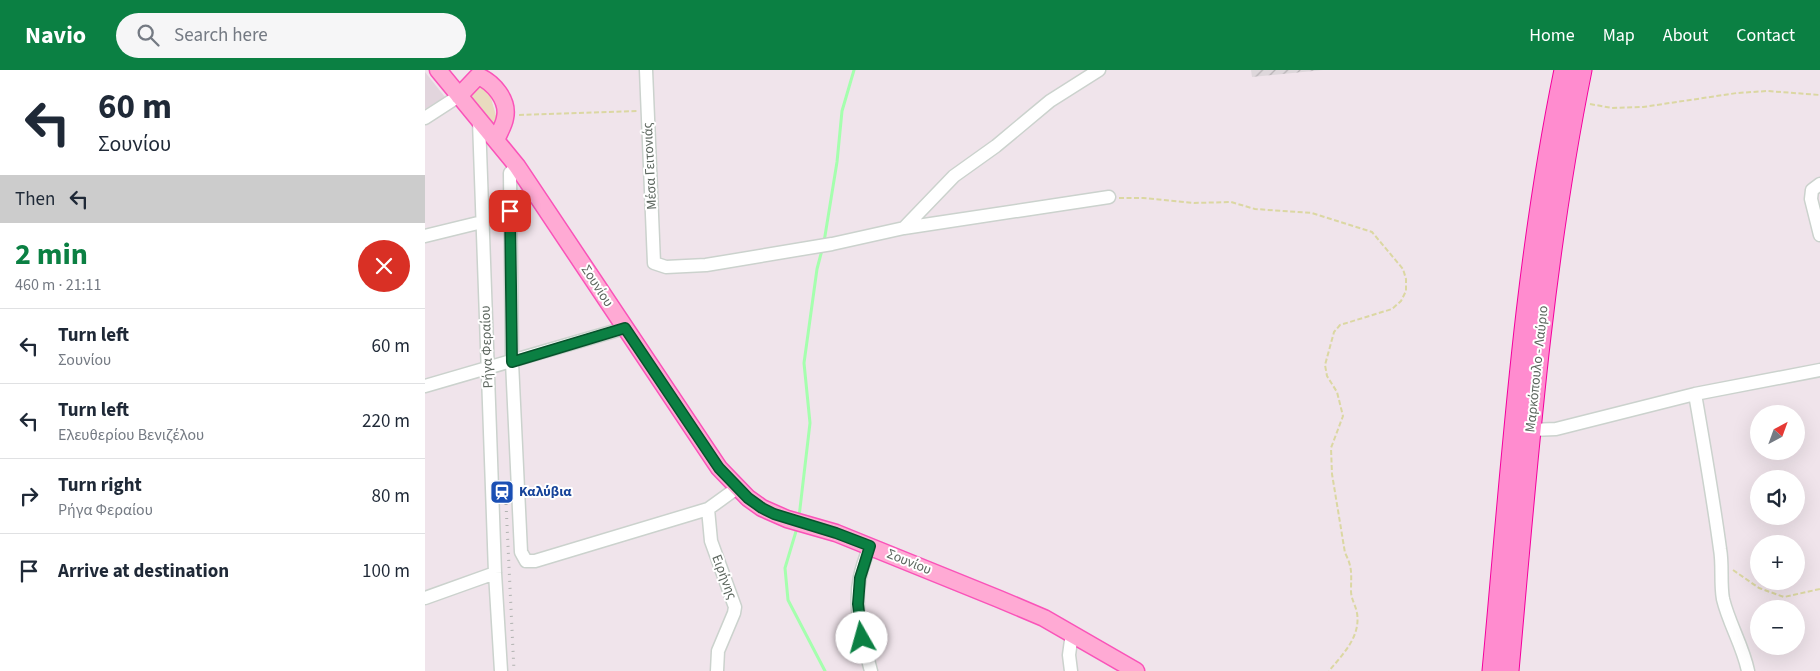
<!DOCTYPE html>
<html lang="en">
<head>
<meta charset="utf-8">
<style>
  :root { --surface:#fff; --page:#f6f6f7; --text:#1f2937; --muted:#747a83; --line:#e0e1e3; --accent:#0b8043 }
  body { margin:0; font-family:"Source Sans 3",sans-serif; background:var(--page); color:var(--text); height:100vh; display:flex; flex-direction:column; font-size:19px; white-space:nowrap }
  * { box-sizing:border-box; margin:0 }
  p { font-size:16px; color:var(--muted) }
  .icon { flex:none; width:28px; height:28px; fill:none; stroke:currentColor; stroke-width:2; stroke-linecap:round; stroke-linejoin:round }
  .map { position:relative; flex:1; overflow:hidden }
  .drawer { display:flex; flex-direction:column; background:var(--surface); width:425px }
  .drawer>* { flex:none }
  .banner { background:#fff; color:var(--text); overflow:hidden }
  .needle { width:32px; rotate:41deg }
  .fabs { position:absolute; left:1325px; top:335px; display:grid; gap:10px }
  .fabs a { display:grid; place-items:center; width:55px; height:55px; border-radius:50%; background:var(--surface); box-shadow:0 5px 20px #0002; font-size:25px }
  .pin { position:absolute; display:grid; place-items:center; width:42px; height:42px; color:#fff; margin:-21px; border-radius:10px; box-shadow:0 2px 8px #0006 }
  .me { position:absolute; width:55px; margin:-28px; rotate:353deg; stroke-linejoin:round; filter:drop-shadow(0 0 4px #0008) }
  .turn { display:flex; align-items:center; gap:18px; height:105px; padding:0 15px; font-size:22px }
  .turn .icon { width:65px; height:65px; stroke-width:2.5 }
  .turn b { display:block; font-size:35px; line-height:42px }
  .then { display:flex; align-items:center; height:48px; padding:0 15px; background:#0003; gap:10px; font-size:19px }
  .round { display:grid; place-items:center; flex:none; width:52px; height:52px; border-radius:26px; background:var(--page) }
  .summary { display:flex; align-items:center; justify-content:space-between; height:85px; padding:0 15px }
  h1 { font-size:30px; font-weight:700; line-height:38px; color:var(--accent) }
  ul { padding:0; list-style:none }
  li { display:flex; align-items:center; gap:15px; height:75px; padding:0 15px; border-top:1px solid var(--line) }
  li div { flex:1 }
  li b { display:block; font-size:19px }
  li em { font-style:normal }
  header { display:flex; align-items:center; gap:30px; box-sizing:border-box; height:70px; padding:0 25px; background:var(--accent); color:#fff }
  header strong { font-size:24px }
  nav { display:flex; gap:28px; margin-inline-start:auto; font-size:18px }
  .search { width:350px; height:45px; background:var(--page); display:flex; align-items:center; gap:12px; box-sizing:border-box; padding:0 18px; border-radius:28px; color:var(--muted); font-size:19px }
  main { display:flex; flex:1; min-height:0 }
  .map>svg:first-child { display:block }
</style>
</head>
<body>
<header>
<strong>Navio</strong>
<div class="search"><svg class="icon" aria-label="search" viewBox="0 0 24 24"><circle cx="10" cy="10" r="6"/><path d="M15 15l6 6"/></svg>Search here</div>
<nav><a>Home</a><a>Map</a><a>About</a><a>Contact</a></nav>
</header>
<main>
<section class="drawer">
<div class="banner">
<div class="turn"><svg class="icon" aria-label="left" viewBox="0 0 24 24"><path d="M17 20v-9H6M10 6l-5 5 5 5"/></svg><div><b>60 m</b>Σουνίου</div></div>
<div class="then">Then<svg class="icon" aria-label="left" viewBox="0 0 24 24"><path d="M17 20v-9H6M10 6l-5 5 5 5"/></svg></div>
</div>
<div class="summary"><div><h1>2 min</h1><p>460 m · 21:11</p></div><a class="round" style="background:#d93025;color:#fff"><svg class="icon" aria-label="close" viewBox="0 0 24 24"><path d="M6 6l12 12M18 6L6 18"/></svg></a></div>
<ul>
<li><svg class="icon" aria-label="left" viewBox="0 0 24 24"><path d="M17 20v-9H6M10 6l-5 5 5 5"/></svg><div><b>Turn left</b><p>Σουνίου</p></div><em>60 m</em></li>
<li><svg class="icon" aria-label="left" viewBox="0 0 24 24"><path d="M17 20v-9H6M10 6l-5 5 5 5"/></svg><div><b>Turn left</b><p>Ελευθερίου Βενιζέλου</p></div><em>220 m</em></li>
<li><svg class="icon" aria-label="right" viewBox="0 0 24 24"><path d="M7 20v-9h11M14 6l5 5-5 5"/></svg><div><b>Turn right</b><p>Ρήγα Φεραίου</p></div><em>80 m</em></li>
<li><svg class="icon" aria-label="arrive" viewBox="0 0 24 24"><path d="M6 21V4h12l-3 4 3 4H6"/></svg><div><b>Arrive at destination</b></div><em>100 m</em></li>
</ul>
</section>
<div class="map">
<svg width="1395" height="601" viewBox="0 0 1395 601">
  <defs>
    <pattern id="industrial-furrows" width="10" height="10" patternUnits="userSpaceOnUse" patternTransform="scale(1.25)"><rect width="10" height="10" fill="#ded7db"/><path d="M-1 1l2-2M0 10L10 0M9 11l2-2" fill="none" stroke="#b7b2b5"/></pattern>
  </defs>
  <rect width="100%" height="100%" fill="#f0e4eb"/>
  <path fill="url(#industrial-furrows)" d="M826 0H898L827 7Z"/>
  <path fill="#e2d5dd" d="M0 2 20 27 0 39Z"/>
  <path fill="#e9dbbf" d="M55 16 65 25 72 49 70 55H63L46 29 45 23Z"/>
  <g fill="none" stroke-linecap="round" stroke-linejoin="round">
    <path stroke="#a5ffae" stroke-width="3" d="M399 172 412 92 417 41 429 0
      M374 447 385 353 379 293 392 199 397 180
      M372 458 360 498 363 530 400 601"/>
    <g stroke="#cbd2cd" stroke-width="15">
      <path id="minor" d="M221 0 229 193 241 197 281 195 407 174 479 158 684 127
        M0 48 34 26
        M54 51 70 503 76 601
        M92 96 85 103 87 292 96 482 101 491H110L283 439 312 418
        M1395 114 1387 120 1386 129 1395 165
        M479 158 529 106 571 76 625 31 674 0
        M0 166 57 152
        M0 316 200 258
        M1270 324C1279 376 1288 427 1295 479 1298 495 1295 513 1298 529 1304 554 1318 576 1323 601
        M1106 360 1131 359 1270 324 1395 300
        M283 439 286 471 310 537 309 543 293 581 292 601
        M445 476C441 486 437 497 435 507 428 538 438 571 446 601
        M0 528 70 503
        M646 601 644 585 647 563"/>
    </g>
    <g stroke="#fa53b9" stroke-width="19">
      <path id="major" d="M13 0 92 96 294 398 323 428 337 438 362 449 411 463 574 529 619 548 711 601
        M34 26 53 6C68 12 84 30 80 48 79 55 74 63 71 70"/>
    </g>
    <g stroke="#f4009d" stroke-width="21">
      <path id="highway" d="M1067 601C1086 399 1098 199 1139 0
        M1084 601C1102 400 1117 198 1157 0"/>
    </g>
    <path stroke="#dbd7a2" stroke-width="2" stroke-dasharray="5 2.5" stroke-linecap="butt" d="M1165 34 1187 38 1218 37 1312 23 1342 21 1395 25
      M94 45 212 41
      M694 128H718L769 133 806 132 830 139 887 143 947 162 978 199 981 209V221L976 231 967 239 915 255 909 262 900 295 902 306 912 322 918 346 906 378 907 404 920 483C928 498 926 505 926 521 926 529 931 536 932 543 936 567 917 585 904 601
      M1308 500 1334 518 1359 527 1395 519"/>
    <use href="#minor" stroke="#fff" stroke-width="12"/>
    <use href="#major" stroke="#ffaad4" stroke-width="16"/>
    <use href="#highway" stroke="#ff8ccf" stroke-width="19"/>
    <path stroke="#b1b3b1" stroke-width="3" stroke-dasharray="1 6" stroke-linecap="butt" d="M80 413 89 601"/>
  </g>
  <g fill="none" stroke-linecap="round" stroke-linejoin="round">
    <g stroke="#07532c" stroke-width="12">
      <path id="route" d="M85 141 87 292 200 258 294 398 323 428 337 438 349 444 411 463 445 476 435 508 433 534 437 568"/>
    </g>
    <use href="#route" stroke="#0b8043" stroke-width="9"/>
  </g>
  <defs>
    <g id="station-square" transform="scale(1.25)"><rect x="-9" y="-9" width="18" height="18" rx="4" fill="#1a4fb4" stroke="#fff"/><path d="M-3-6H3Q5-6 5-4V2Q5 4 3 4L4.5 6H3L1.5 4h-3L-3 6H-4.5L-3 4Q-5 4-5 2V-4Q-5-6-3-6ZM-3.5-4v3h7v-3ZM-3.5 1v1.5H-2V1ZM2 1v1.5H3.5V1Z" fill="#fff"/></g>
  </defs>
  <g fill-rule="evenodd">
    <use href="#station-square" x="77" y="422"/>
  </g>
  <g text-anchor="middle" dominant-baseline="central" stroke-width="4" stroke-linejoin="round" paint-order="stroke">
    <g font-size="14" fill="#5c665e" stroke="#fff">
      <text transform="translate(225 96) rotate(-93)">Μέσα Γειτονιάς</text>
      <text transform="translate(172 216) rotate(57)">Σουνίου</text>
      <text transform="translate(62 277) rotate(-92)">Ρήγα Φεραίου</text>
      <text transform="translate(1112 299) rotate(-84)">Μαρκόπουλο - Λαύριο</text>
      <text transform="translate(484 492) rotate(22)">Σουνίου</text>
      <text transform="translate(299 507) rotate(69)">Ειρήνης</text>
    </g>
    <g font-size="14" font-weight="bold" fill="#164399" stroke="#fff" text-anchor="start">
      <text x="94" y="422">Καλύβια</text>
    </g>
  </g>
</svg>
<div class="fabs">
<a><svg class="needle" viewBox="-14 -14 28 28"><path d="M0-13l5 13h-10z" fill="#e53935"/><path d="M0 13l5-13h-10z" fill="#747a83"/></svg></a>
<a><svg class="icon" aria-label="sound" viewBox="0 0 24 24"><path d="M4 9h4l5-4v14l-5-4H4zM17 9q2 3 0 6"/></svg></a>
<a>+</a>
<a>−</a>
</div>
<div class="pin" style="left:85px;top:141px;background:#d93025"><svg class="icon" aria-label="arrive" viewBox="0 0 24 24"><path d="M6 21V4h12l-3 4 3 4H6"/></svg></div>
<svg class="me" style="left:437px;top:568px" viewBox="-20 -20 40 40"><circle r="19" fill="#fff"/><path d="M0-13L10 11 0 6-10 11z" fill="#0b8043"/></svg>
</div>
</main>
</body>
</html>
